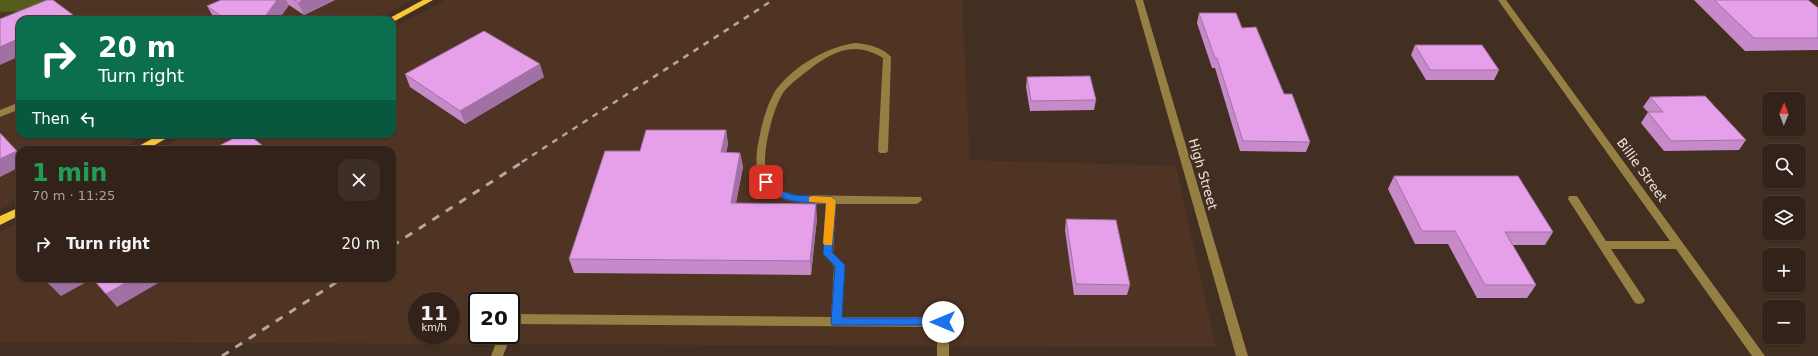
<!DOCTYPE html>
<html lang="en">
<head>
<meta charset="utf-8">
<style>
  :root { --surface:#32221a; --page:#3d2f27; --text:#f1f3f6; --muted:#a8a4a2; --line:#4d3f39 }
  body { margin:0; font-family:"DejaVu Sans",sans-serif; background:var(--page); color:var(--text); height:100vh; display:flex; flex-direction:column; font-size:15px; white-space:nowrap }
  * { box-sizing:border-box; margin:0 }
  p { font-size:13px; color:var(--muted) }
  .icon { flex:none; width:22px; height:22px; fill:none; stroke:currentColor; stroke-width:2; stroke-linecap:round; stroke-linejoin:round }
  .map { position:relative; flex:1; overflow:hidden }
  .details { position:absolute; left:16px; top:146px; width:380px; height:136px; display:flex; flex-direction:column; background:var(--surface); border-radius:12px; box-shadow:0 1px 3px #0004,0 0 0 1px var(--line) }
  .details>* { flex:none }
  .guide { position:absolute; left:16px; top:16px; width:380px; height:122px; border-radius:12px; box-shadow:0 1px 3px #0004,0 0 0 1px var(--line); background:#0b6e4f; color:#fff; overflow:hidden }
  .needle { width:26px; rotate:1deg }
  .buttons { position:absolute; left:1762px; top:92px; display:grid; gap:8px }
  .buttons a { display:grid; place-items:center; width:44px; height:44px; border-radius:8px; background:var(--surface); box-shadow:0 1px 3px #0004,0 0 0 1px var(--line); font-size:20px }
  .speed { position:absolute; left:408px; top:292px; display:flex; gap:8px; font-size:20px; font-weight:700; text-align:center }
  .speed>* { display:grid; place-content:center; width:52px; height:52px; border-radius:50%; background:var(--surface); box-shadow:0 1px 3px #0004,0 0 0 1px var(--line); line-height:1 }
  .speed small { font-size:10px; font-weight:400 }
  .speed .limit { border:2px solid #111; border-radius:6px; background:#fff; color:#111 }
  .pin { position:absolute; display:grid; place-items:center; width:34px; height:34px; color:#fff; margin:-17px; border-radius:8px; box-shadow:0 2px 6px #0006 }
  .me { position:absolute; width:44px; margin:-22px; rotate:270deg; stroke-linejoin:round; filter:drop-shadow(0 0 3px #0008) }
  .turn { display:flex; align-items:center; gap:14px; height:84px; padding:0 16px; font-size:18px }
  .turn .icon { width:52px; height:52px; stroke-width:2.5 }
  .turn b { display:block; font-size:28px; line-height:34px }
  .then { display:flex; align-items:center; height:38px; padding:0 16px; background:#0003; gap:8px; font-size:15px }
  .round { display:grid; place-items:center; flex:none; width:42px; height:42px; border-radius:12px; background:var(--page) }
  .head { display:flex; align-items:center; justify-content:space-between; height:68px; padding:0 16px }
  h1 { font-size:24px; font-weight:800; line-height:30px; color:#1e9e55 }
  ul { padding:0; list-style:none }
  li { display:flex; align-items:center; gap:12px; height:60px; padding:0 16px }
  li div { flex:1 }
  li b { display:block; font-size:15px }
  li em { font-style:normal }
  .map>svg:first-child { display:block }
</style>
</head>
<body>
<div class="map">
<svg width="1818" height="356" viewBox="0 0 1818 356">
  <rect width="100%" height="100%" fill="#432e22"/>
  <path fill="#4f3423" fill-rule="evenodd" d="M50 0H412L373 20H20V134H149L117 150H20V199L0 210V12L37 11Z
    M446 0H962L970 160 1176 166 1216 347 0 342V232L20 222V278H392V150H158L189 134H392V28ZM417 301H451V335H417ZM477 301H511V335H477Z"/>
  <path fill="#545d1b" d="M0 0H50L37 11 0 12Z"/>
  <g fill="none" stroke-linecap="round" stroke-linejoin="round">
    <path fill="#957f43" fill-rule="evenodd" d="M1135 0H1143L1248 356H1236Z
      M1498 0H1506L1765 356H1752L1676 249H1611L1645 300 1643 303 1639 304 1635 303 1568 199 1569 196H1577L1606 241H1670Z
      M855 43C868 44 882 47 891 57L888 151 886 153H880L878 151 883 58C853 39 830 53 806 72 798 78 789 85 783 93 773 108 760 158 767 175 772 187 785 193 796 195L921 197 922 200 917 204H836L833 253 845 265 842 317H943L947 319 949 322V356H937V327L511 324V314L831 317 834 266 823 254 826 204C778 204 747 194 759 139 762 124 766 107 774 93 790 68 826 47 855 43Z
      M20 102V109L0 117V110Z
      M499 335H511L503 356H491Z"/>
    <path fill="#f7c939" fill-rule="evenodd" d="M423 0H433L393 22 392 20H386Z
      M161 134H174L146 150H133L135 148Z
      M20 207V215L0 225V216Z"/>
    <path stroke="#b6a69c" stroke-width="2.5" stroke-dasharray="6 6" stroke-linecap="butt" d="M522 162 773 0"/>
    <path stroke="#b6a69c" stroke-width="3" stroke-dasharray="8 8" stroke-linecap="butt" d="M392 246 524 161
      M222 356 343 278"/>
  </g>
  <path fill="#c68ac9" d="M221 0H335L304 15 289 5 278 20H217L214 18 207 6Z
    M1694 0H1808L1818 8V50L1745 51Z
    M1199 13 1242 28 1284 94 1310 142 1306 152 1240 151 1215 68H1212L1197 23Z
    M1415 45 1499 70 1494 80H1426L1411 55Z
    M405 74 544 77 465 124 410 87Z
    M1027 77 1096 100 1094 110 1030 111 1026 87Z
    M1650 97 1746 140 1739 150 1664 151 1641 123 1648 112 1643 107Z
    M726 130 728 144 726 152 740 153 743 167 736 203 817 218 811 275 574 273 569 259 640 151Z
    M1394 176 1553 232 1545 245H1513L1536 285 1527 298H1477L1448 244H1415L1388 189Z
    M1066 219 1130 285 1127 295H1074L1065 230Z"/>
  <path fill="#a170a4" d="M277 0H286L289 5 278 20H260Z
    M303 0H335L304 15 298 3Z
    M73 15 76 20H63Z
    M20 38V56L0 65V47Z
    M540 64 544 77 465 124 460 111Z
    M726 130 728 144 724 166 721 152Z
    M17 151 20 154V167L0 177V159Z
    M740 153 743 167 733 217 731 203Z
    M816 204 817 218 811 275 810 261Z
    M59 278H92V279L61 296 49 284Z
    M134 278H167L117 307 106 294Z"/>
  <path fill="#e6a0ea" stroke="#a170a4" d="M47 0H53L73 15 63 20H20V38L0 47V19Z
    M221 0H277L264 18 260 20H227L207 6Z
    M294 0H303L298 3Z
    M1714 0H1808L1818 8V38H1754Z
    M1199 13H1236L1242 28 1256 27 1284 94H1292L1310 142 1243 141 1217 58H1215Z
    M484 31 540 64 460 111 405 74Z
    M1415 45H1482L1499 70H1430Z
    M1090 76 1096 100 1031 101 1027 77Z
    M1705 96 1746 140 1671 141 1648 112H1663L1650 97Z
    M646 130H726L721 152 740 153 731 203 816 204 810 261 569 259 605 151H640Z
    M0 133 17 151 0 159Z
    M242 134H248L268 150H211Z
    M1394 176H1518L1553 232H1505L1536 285H1485L1455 231H1422Z
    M1066 219 1116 220 1130 285 1076 284Z
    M44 278H59L49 284Z
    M92 278H134L106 294Z"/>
  <path fill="#1a73e8" stroke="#114b97" d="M766 179 780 190 793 195 831 197 836 200 832 252 845 265 842 318H943L947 320 948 322 947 325H832L831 322 835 266 823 254 826 203C803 202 776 204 762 182Z"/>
  <path fill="#f59e0b" d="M813 196 831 197 836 200 832 245H825L823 243 826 203 809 202V197Z"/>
  <g text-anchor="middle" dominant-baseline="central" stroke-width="4" stroke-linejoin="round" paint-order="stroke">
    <g font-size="13" fill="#f1e4db" stroke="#432e22">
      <text transform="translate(1642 170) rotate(54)">Billie Street</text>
      <text transform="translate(1203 174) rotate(74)">High Street</text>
    </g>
  </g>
</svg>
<div class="buttons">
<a><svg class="needle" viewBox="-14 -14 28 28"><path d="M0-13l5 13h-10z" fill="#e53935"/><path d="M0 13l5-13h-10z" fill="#a8a4a2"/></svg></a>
<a><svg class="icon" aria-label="search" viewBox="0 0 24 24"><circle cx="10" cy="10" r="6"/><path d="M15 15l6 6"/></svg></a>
<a><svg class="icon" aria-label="layers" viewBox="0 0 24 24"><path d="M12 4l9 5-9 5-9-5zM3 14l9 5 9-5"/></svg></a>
<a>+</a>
<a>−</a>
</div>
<div class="speed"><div>11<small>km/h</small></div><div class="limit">20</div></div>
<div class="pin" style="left:766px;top:182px;background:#d93025"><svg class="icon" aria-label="arrive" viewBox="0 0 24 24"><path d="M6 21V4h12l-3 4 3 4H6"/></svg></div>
<svg class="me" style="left:943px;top:322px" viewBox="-20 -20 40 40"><circle r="19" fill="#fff"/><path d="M0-13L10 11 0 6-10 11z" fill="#1a73e8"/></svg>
<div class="guide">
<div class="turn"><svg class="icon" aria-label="right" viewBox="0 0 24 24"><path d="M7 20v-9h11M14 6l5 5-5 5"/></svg><div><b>20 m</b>Turn right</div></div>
<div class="then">Then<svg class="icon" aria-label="left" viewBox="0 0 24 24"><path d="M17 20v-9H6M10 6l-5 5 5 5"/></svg></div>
</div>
<section class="details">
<div class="head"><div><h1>1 min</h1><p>70 m · 11:25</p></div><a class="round"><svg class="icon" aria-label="close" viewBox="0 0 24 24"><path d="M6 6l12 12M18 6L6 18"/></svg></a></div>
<ul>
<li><svg class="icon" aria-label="right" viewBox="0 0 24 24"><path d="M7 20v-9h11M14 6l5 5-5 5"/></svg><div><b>Turn right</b></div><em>20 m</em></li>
</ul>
</section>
</div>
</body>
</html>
